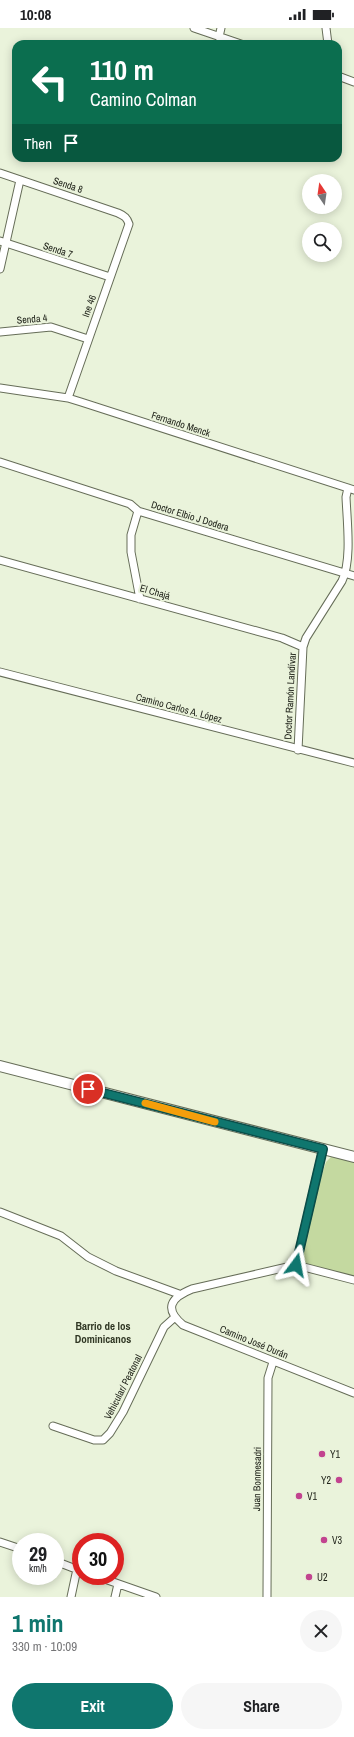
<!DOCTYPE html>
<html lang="en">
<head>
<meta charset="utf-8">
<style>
  :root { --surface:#fff; --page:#f6f6f6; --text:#202124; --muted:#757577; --accent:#0f766e }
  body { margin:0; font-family:"Archivo Narrow",sans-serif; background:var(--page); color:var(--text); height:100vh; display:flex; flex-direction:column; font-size:15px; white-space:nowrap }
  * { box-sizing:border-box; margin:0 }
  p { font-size:13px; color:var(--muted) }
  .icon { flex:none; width:22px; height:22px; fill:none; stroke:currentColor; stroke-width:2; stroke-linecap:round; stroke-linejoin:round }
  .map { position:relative; height:1569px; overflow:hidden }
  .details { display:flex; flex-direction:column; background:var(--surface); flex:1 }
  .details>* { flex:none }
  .guide { position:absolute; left:12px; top:12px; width:330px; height:122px; border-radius:12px; box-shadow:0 2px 10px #0003; background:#0b6e4f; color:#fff; overflow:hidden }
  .needle { width:26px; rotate:347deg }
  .tools { position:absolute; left:302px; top:146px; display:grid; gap:8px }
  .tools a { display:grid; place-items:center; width:40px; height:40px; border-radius:50%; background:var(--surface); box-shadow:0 2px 10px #0003; font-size:20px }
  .speed { position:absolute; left:12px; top:1505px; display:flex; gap:8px; font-size:20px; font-weight:700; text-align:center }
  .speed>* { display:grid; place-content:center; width:52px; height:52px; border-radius:50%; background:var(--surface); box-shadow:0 2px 10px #0003; line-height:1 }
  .speed small { font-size:10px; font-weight:400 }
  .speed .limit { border:6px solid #d22; background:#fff; color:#111 }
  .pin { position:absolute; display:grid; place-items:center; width:34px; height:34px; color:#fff; margin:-17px; border:2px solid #fff; border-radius:50%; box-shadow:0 1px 4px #0007 }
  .me { position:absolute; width:44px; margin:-22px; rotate:13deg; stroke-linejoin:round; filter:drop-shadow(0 0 3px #0008) }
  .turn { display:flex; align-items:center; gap:14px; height:84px; padding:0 12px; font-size:18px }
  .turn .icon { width:52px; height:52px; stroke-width:2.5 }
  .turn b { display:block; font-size:28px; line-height:34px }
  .then { display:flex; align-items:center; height:38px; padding:0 12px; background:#0003; gap:8px; font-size:15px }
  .round { display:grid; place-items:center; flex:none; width:42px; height:42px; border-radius:21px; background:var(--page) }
  .summary { display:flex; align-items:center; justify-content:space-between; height:68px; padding:0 12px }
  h1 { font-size:24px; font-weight:700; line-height:30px; color:var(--accent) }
  .cta { display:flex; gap:8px; margin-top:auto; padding:8px 12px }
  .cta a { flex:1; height:46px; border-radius:24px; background:var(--accent); color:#fff; font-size:16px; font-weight:700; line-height:46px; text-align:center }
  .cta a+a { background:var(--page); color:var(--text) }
  .status { display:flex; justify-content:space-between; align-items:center; height:28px; padding:0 20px; background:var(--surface); direction:ltr }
  .status svg { height:11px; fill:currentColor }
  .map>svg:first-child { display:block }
</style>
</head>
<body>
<div class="status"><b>10:08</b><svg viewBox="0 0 49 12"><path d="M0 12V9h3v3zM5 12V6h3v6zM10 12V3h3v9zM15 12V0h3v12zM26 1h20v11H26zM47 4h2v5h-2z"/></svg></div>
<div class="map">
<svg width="354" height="1569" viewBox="0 0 354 1569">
  <rect width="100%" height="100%" fill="#eaf3db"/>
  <path fill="#c4d9a0" d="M331 1129 354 1133V1248L307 1237 301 1232 300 1224 323 1143 326 1134Z"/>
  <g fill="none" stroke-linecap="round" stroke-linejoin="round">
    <g stroke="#666d58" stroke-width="9">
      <path id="street" d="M194 0 241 16
        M326 0 328 16
        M219 9 221 0
        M338 48 354 54
        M0 145 118 185C125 188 127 190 129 196L68 370
        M0 213 110 249
        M0 241 20 152
        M0 304 51 299 88 311
        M0 360 68 370 81 374 354 462
        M0 434 130 476 138 483 354 548
        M138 483 131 507V524L140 571
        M0 532 282 610 303 619
        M0 644 354 735
        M298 722 303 619 306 610 342 553C352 533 347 493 346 469L348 460
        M0 1184 61 1208 88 1229 116 1243 179 1266
        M296 1237 323 1121
        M354 1252 296 1237 192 1261C170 1270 164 1281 183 1297L354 1365
        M53 1398 94 1412H103L110 1405 123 1384 164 1299 174 1290
        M0 1514 21 1521
        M55 1533 81 1543
        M96 1548 156 1569
        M71 1569 77 1541
        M115 1569 118 1556
        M267 1569 268 1350 273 1334"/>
    </g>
    <g stroke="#666d58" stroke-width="12">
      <path id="secondary" d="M0 1038 354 1129"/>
    </g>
    <use href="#street" stroke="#fff" stroke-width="7"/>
    <use href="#secondary" stroke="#fff" stroke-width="10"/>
  </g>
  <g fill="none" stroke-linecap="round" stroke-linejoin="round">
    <g stroke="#0a4d48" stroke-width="10">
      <path id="route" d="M88 1061 323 1121 296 1237"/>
    </g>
    <use href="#route" stroke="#0f766e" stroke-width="7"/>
    <path stroke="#f59e0b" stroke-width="7" d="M145 1075 215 1094"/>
  </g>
  <g fill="#c2438f" stroke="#eaf3db" stroke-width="1.5">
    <circle cx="322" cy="1426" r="4"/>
    <circle cx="339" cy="1452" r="4"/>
    <circle cx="299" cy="1468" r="4"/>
    <circle cx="324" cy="1512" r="4"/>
    <circle cx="309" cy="1549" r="4"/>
  </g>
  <g text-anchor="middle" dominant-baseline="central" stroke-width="4" stroke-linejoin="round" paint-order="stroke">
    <g font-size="10" fill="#20231a" stroke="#eaf3db">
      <text transform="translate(68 157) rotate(18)">Senda 8</text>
      <text transform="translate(58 222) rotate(18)">Senda 7</text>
      <text transform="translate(89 278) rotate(-70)">Ine 46</text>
      <text transform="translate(32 291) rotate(-5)">Senda 4</text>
      <text transform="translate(181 396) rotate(18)">Fernando Menck</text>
      <text transform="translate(190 488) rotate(17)">Doctor Elbio J Dodera</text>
      <text transform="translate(155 564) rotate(16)">El Chajá</text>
      <text transform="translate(290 668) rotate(-87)">Doctor Ramón Landívar</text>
      <text transform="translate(179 680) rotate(15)">Camino Carlos A. López</text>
      <text transform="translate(254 1314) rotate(22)">Camino José Durán</text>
      <text transform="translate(123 1359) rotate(-63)">Vehicular/ Peatonal</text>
      <text transform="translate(257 1451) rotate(-89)">Juan Bonmesadri</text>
    </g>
    <g font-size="10" fill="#20231a" stroke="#eaf3db" text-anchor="start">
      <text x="330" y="1426">Y1</text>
      <text x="331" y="1452" text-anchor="end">Y2</text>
      <text x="307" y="1468">V1</text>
      <text x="332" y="1512">V3</text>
      <text x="317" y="1549">U2</text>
    </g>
    <g font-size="11" font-weight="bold" fill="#2f3623" stroke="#eaf3db">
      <text x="103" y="1298">Barrio de los<tspan x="103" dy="13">Dominicanos</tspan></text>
    </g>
  </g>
</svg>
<div class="tools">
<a><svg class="needle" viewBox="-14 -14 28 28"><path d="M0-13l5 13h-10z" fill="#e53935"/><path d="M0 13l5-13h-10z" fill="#757577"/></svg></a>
<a><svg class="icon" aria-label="search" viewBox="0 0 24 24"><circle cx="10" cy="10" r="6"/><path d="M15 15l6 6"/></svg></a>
</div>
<div class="speed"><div>29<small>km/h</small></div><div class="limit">30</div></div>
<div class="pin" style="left:88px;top:1061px;background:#d93025"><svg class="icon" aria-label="arrive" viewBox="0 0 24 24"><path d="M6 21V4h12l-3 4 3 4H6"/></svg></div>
<svg class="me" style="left:296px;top:1237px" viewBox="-20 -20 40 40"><path d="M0-17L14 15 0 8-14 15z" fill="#0f766e" stroke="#fff" stroke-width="4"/></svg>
<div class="guide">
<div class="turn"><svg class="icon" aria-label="left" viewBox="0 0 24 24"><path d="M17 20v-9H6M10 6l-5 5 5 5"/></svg><div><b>110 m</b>Camino Colman</div></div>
<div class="then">Then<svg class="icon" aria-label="arrive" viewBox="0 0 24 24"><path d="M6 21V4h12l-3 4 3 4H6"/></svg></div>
</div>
</div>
<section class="details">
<div class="summary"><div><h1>1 min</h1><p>330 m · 10:09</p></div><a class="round"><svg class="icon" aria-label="close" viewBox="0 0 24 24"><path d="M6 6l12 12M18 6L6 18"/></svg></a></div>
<div class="cta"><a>Exit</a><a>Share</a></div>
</section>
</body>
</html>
